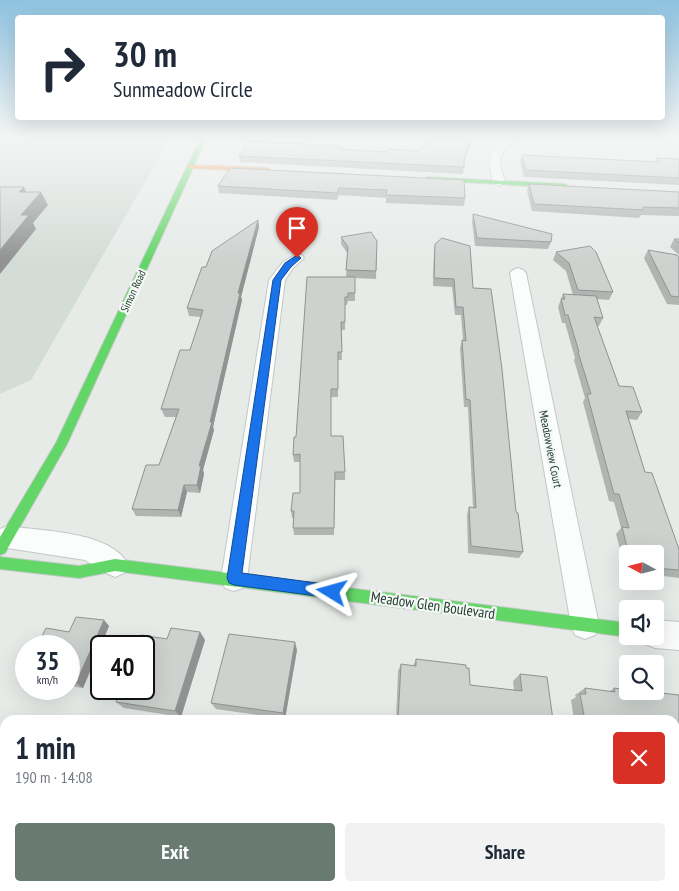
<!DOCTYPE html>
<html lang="en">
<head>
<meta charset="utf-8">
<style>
  :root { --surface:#fff; --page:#f2f2f3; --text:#1f2937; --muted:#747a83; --accent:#697a72 }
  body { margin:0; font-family:"PT Sans Narrow",sans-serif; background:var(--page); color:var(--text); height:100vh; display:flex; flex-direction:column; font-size:19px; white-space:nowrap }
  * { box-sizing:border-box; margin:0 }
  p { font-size:16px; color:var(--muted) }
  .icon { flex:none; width:28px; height:28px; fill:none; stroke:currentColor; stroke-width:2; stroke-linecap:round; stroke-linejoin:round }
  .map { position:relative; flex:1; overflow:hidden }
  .side { position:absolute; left:0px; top:715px; width:680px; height:176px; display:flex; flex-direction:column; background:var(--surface); border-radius:15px 15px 0 0; box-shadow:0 5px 20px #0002 }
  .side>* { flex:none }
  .guide { position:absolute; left:15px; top:15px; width:650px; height:105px; border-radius:5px; box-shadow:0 5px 20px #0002; background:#fff; color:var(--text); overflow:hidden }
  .needle { width:32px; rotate:277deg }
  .buttons { position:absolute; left:619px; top:545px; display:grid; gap:10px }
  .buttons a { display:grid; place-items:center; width:45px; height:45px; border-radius:5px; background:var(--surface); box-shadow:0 5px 20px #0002; font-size:25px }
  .speed { position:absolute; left:15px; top:635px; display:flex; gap:10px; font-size:25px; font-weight:700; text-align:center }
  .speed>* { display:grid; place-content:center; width:65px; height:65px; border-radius:50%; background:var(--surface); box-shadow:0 5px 20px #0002; line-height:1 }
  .speed small { font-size:12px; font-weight:400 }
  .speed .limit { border:2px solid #111; border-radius:8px; background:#fff; color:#111 }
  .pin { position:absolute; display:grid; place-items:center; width:42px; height:42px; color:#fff; margin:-51px -21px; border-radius:50% 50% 50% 0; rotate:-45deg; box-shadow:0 0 5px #0007 }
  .pin .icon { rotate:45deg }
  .me { position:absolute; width:55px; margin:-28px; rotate:278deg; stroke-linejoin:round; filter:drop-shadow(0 0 4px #0008) }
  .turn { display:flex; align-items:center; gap:18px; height:105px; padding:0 15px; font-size:22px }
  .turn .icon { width:65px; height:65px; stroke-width:2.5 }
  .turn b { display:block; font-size:35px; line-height:42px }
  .round { display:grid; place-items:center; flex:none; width:52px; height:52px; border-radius:5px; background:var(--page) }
  .overview { display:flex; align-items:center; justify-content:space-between; height:85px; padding:0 15px }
  h1 { font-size:30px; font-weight:700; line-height:38px }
  .cta { display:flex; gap:10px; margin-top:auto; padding:10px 15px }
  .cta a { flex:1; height:58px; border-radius:5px; background:var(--accent); color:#fff; font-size:20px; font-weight:700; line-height:58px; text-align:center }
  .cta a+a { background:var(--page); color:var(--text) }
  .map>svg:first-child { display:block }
</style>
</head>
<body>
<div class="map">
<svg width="679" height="891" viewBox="0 0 679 891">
  <rect width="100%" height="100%" fill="#e6ebe8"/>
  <path fill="#d4dcd7" d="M0 137H171L31 380 0 394Z"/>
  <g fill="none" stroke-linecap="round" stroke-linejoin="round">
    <g stroke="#c3c8c5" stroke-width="2">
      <path id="street" d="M504 138 509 137 513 140C497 159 498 158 505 182L499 186 493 182C488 160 487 154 504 138Z
        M297 254 302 255 304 258 293 268 285 280 247 579 243 588 234 591 225 588 221 579 269 280 283 262Z
        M518 268 523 270 526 273 599 625 595 635 585 639 575 635 571 625 510 273 513 270Z
        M7 526C40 531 113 531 128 565L124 573 115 577 106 573 85 560 7 548 0 545V529Z
        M655 620 679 622V650L655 648 645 644 642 636H655Z"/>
    </g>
    <g stroke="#c2c8c5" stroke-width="2">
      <path id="fast" d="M201 137H207L67 444 5 553 0 555V537L56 443Z
        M428 177 565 184 568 186 565 188 426 180V178Z
        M0 557 79 566 115 559 628 623V636H631L628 637 115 571 79 578 0 569Z"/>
    </g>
    <g stroke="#c2c8c5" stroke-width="2">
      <path id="slow" d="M188 165 268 168 271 170 268 172 190 168 188 167Z"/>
    </g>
    <use href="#street" fill="#fbfcfc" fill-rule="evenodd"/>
    <use href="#fast" fill="#63d668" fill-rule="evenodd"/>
    <use href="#slow" fill="#ff974d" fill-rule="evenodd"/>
  </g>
  <path fill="#b0b5b2" d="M431 137H473L464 163 463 174 240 162 239 156 340 149 387 152 419 151Z
    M522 155 655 162 656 158 679 159V185L524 177 520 162Z
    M230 168 465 198 464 206 386 203V198L339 195 337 200 219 193 218 186Z
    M529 184 679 192V216L641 215 639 218 532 211 527 191Z
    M473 214 551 242 548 249 475 246 472 222Z
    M258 220 259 227 241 297 242 300 213 427 214 430 203 470 204 474 200 493 187 492 181 517 136 516 132 509 159 465 176 417H165L161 409 190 350 201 317 189 316 187 308 206 267Z
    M341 237 377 241 376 279 355 278V301H348L347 305H345V330H341L342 360H338V397H331V436L345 472V480H335L334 535H294L293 528 294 518H292L291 511 300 493V462H294L293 455 346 277 348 254 341 244Z
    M674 239H679V255L670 247Z
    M435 244 473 288 516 512 523 552 519 558 468 553 467 515 469 507 473 508 468 407H464L460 348 462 340H463L461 315H455L452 287 433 286 434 252Z
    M648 250 679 258V305L667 304 644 258Z
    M556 252 613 292 609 300 597 299 603 318 599 326H597L619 386 642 412 637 420 629 419 645 472 679 549V578L655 575V554H628V558L622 557 616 534 621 528 614 502 609 501 583 402 585 398 574 360 575 358 565 323H562L558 307 563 294 573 295 566 271 553 260Z
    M104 620 109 626 83 688 69 686V632Z
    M200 632 205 640 181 717 124 708 116 702 167 639Z
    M297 650 285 719 216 709 211 703Z
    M416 659 466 668 470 685 514 690 513 681 520 674 553 720H396L398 671 401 664 413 666Z
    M585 688 609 692 614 688 679 695V777H675V720H574L571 700 576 697 575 695Z"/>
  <path fill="#909391" d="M472 137H473L462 166 464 159Z
    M24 187 30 201 19 192Z
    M41 192 48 205 33 223 36 229 0 274V250L21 215Z
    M258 220 259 227 241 297 242 300 213 427 214 430 203 470 204 474 200 493 197 485 199 466 210 422 238 293Z
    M184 485 187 492 181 517 178 510Z
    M104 620 109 626 83 688 76 683Z
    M200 632 205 640 181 717 175 711Z
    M295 642 297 650 285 719 283 713Z
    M0 872H5V886H6L4 891H0Z
    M100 886H107L105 891H98Z"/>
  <path fill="#cdd2cf" stroke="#909391" d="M431 137H472L464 159V167L239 156 249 141 340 146 339 149 387 152 388 149 419 151Z
    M522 155 659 162 656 158 679 159V178L526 170Z
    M230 168 464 180 465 198 386 195 387 190 339 188 337 193 218 186Z
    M529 184 679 192V208L643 207V210L534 204Z
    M0 187H24L19 192H41L21 215H29L0 250Z
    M473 214 552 234 551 242 477 238Z
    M258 220 238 293H240L210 422H212L199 466H201L197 485H184L178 510 132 509 146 465H159L179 409H161L180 350H190L203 310 187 308 202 267H206L212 251Z
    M371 232 377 241 376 271 346 270 348 247 341 237Z
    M442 238 470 246 473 288 491 289 502 369 516 512 518 513 523 552 471 546 469 507 476 508 470 400 466 399 462 340 466 341 463 307H456L454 279 434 278 435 244Z
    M674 239H679V243Z
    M590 246 596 252 613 292 578 290 569 263 556 252Z
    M648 250 677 255 679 258V297L671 296Z
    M307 277H355V293H348V297H345V322H341L342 352H338V389H331V436H343L345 472H335L334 528H293L294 511H291L293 493H300V454L293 455 294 437H296Z
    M563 294 596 296 603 318 594 317 619 386 633 387 642 412 626 411 645 472 652 473 679 549V570L655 568V554H639L638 552 628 551 622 527 629 528 619 494H614L587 394H591L578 352H579L568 315H565L561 299H565Z
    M76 617 104 620 76 683 69 682V646H37L46 628 69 632Z
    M171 628 200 632 175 711 116 702 121 689H144V646H137L141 635 167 639Z
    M229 634 295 642 283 713 211 703Z
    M416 659 466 665V668H469L470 685 522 691 520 674 547 677 553 720H398L401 664 416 666Z
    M26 667V676L22 675Z
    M585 688 615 692 614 688 628 690V691H643L679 695V771H675V720H585L580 694H586Z
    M54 886H100L98 891H52Z"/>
  <linearGradient id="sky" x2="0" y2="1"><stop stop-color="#8fc2e0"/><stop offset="0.52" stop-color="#f4f6f5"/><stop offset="1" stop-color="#f4f6f5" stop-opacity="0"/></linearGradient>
  <rect width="679" height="262" fill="url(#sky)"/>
  <path fill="#1a73e8" stroke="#114b97" d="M297 255 301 258 291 267 281 280 242 573 332 585 337 587 339 592 337 596 332 598 234 585 229 583 227 578 273 280 285 263Z"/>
  <g text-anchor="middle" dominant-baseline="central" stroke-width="4.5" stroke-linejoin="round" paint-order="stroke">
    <g font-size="11" fill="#253d33" stroke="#f5f9f6">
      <text transform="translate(133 291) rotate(-65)">Simon Road</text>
    </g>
    <g font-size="12" fill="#253d33" stroke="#f5f9f6">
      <text transform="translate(551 449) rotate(79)">Meadowview Court</text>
    </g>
    <g font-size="15" fill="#253d33" stroke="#f5f9f6">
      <text transform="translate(433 605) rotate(8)">Meadow Glen Boulevard</text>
    </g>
  </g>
</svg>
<div class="buttons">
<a><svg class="needle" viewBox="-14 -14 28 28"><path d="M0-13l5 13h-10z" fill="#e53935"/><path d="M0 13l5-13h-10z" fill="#747a83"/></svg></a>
<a><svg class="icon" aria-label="sound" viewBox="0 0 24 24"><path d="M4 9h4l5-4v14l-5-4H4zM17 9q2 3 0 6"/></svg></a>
<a><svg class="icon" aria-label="search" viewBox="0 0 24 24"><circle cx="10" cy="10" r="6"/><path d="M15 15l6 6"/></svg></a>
</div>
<div class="speed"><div>35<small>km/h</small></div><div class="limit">40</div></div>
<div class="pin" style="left:297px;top:258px;background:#d93025"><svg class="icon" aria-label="arrive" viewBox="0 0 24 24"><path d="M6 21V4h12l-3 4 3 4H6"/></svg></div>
<svg class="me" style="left:332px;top:592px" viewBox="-20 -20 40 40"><path d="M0-17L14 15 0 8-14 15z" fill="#1a73e8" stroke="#fff" stroke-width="4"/></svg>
<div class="guide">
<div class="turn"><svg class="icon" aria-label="right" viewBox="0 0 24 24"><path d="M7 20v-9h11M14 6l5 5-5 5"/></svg><div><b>30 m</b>Sunmeadow Circle</div></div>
</div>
<section class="side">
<div class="overview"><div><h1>1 min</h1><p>190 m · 14:08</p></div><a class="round" style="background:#d93025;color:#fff"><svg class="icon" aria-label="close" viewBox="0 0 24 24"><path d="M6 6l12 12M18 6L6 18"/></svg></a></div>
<div class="cta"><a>Exit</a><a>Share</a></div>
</section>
</div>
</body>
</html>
